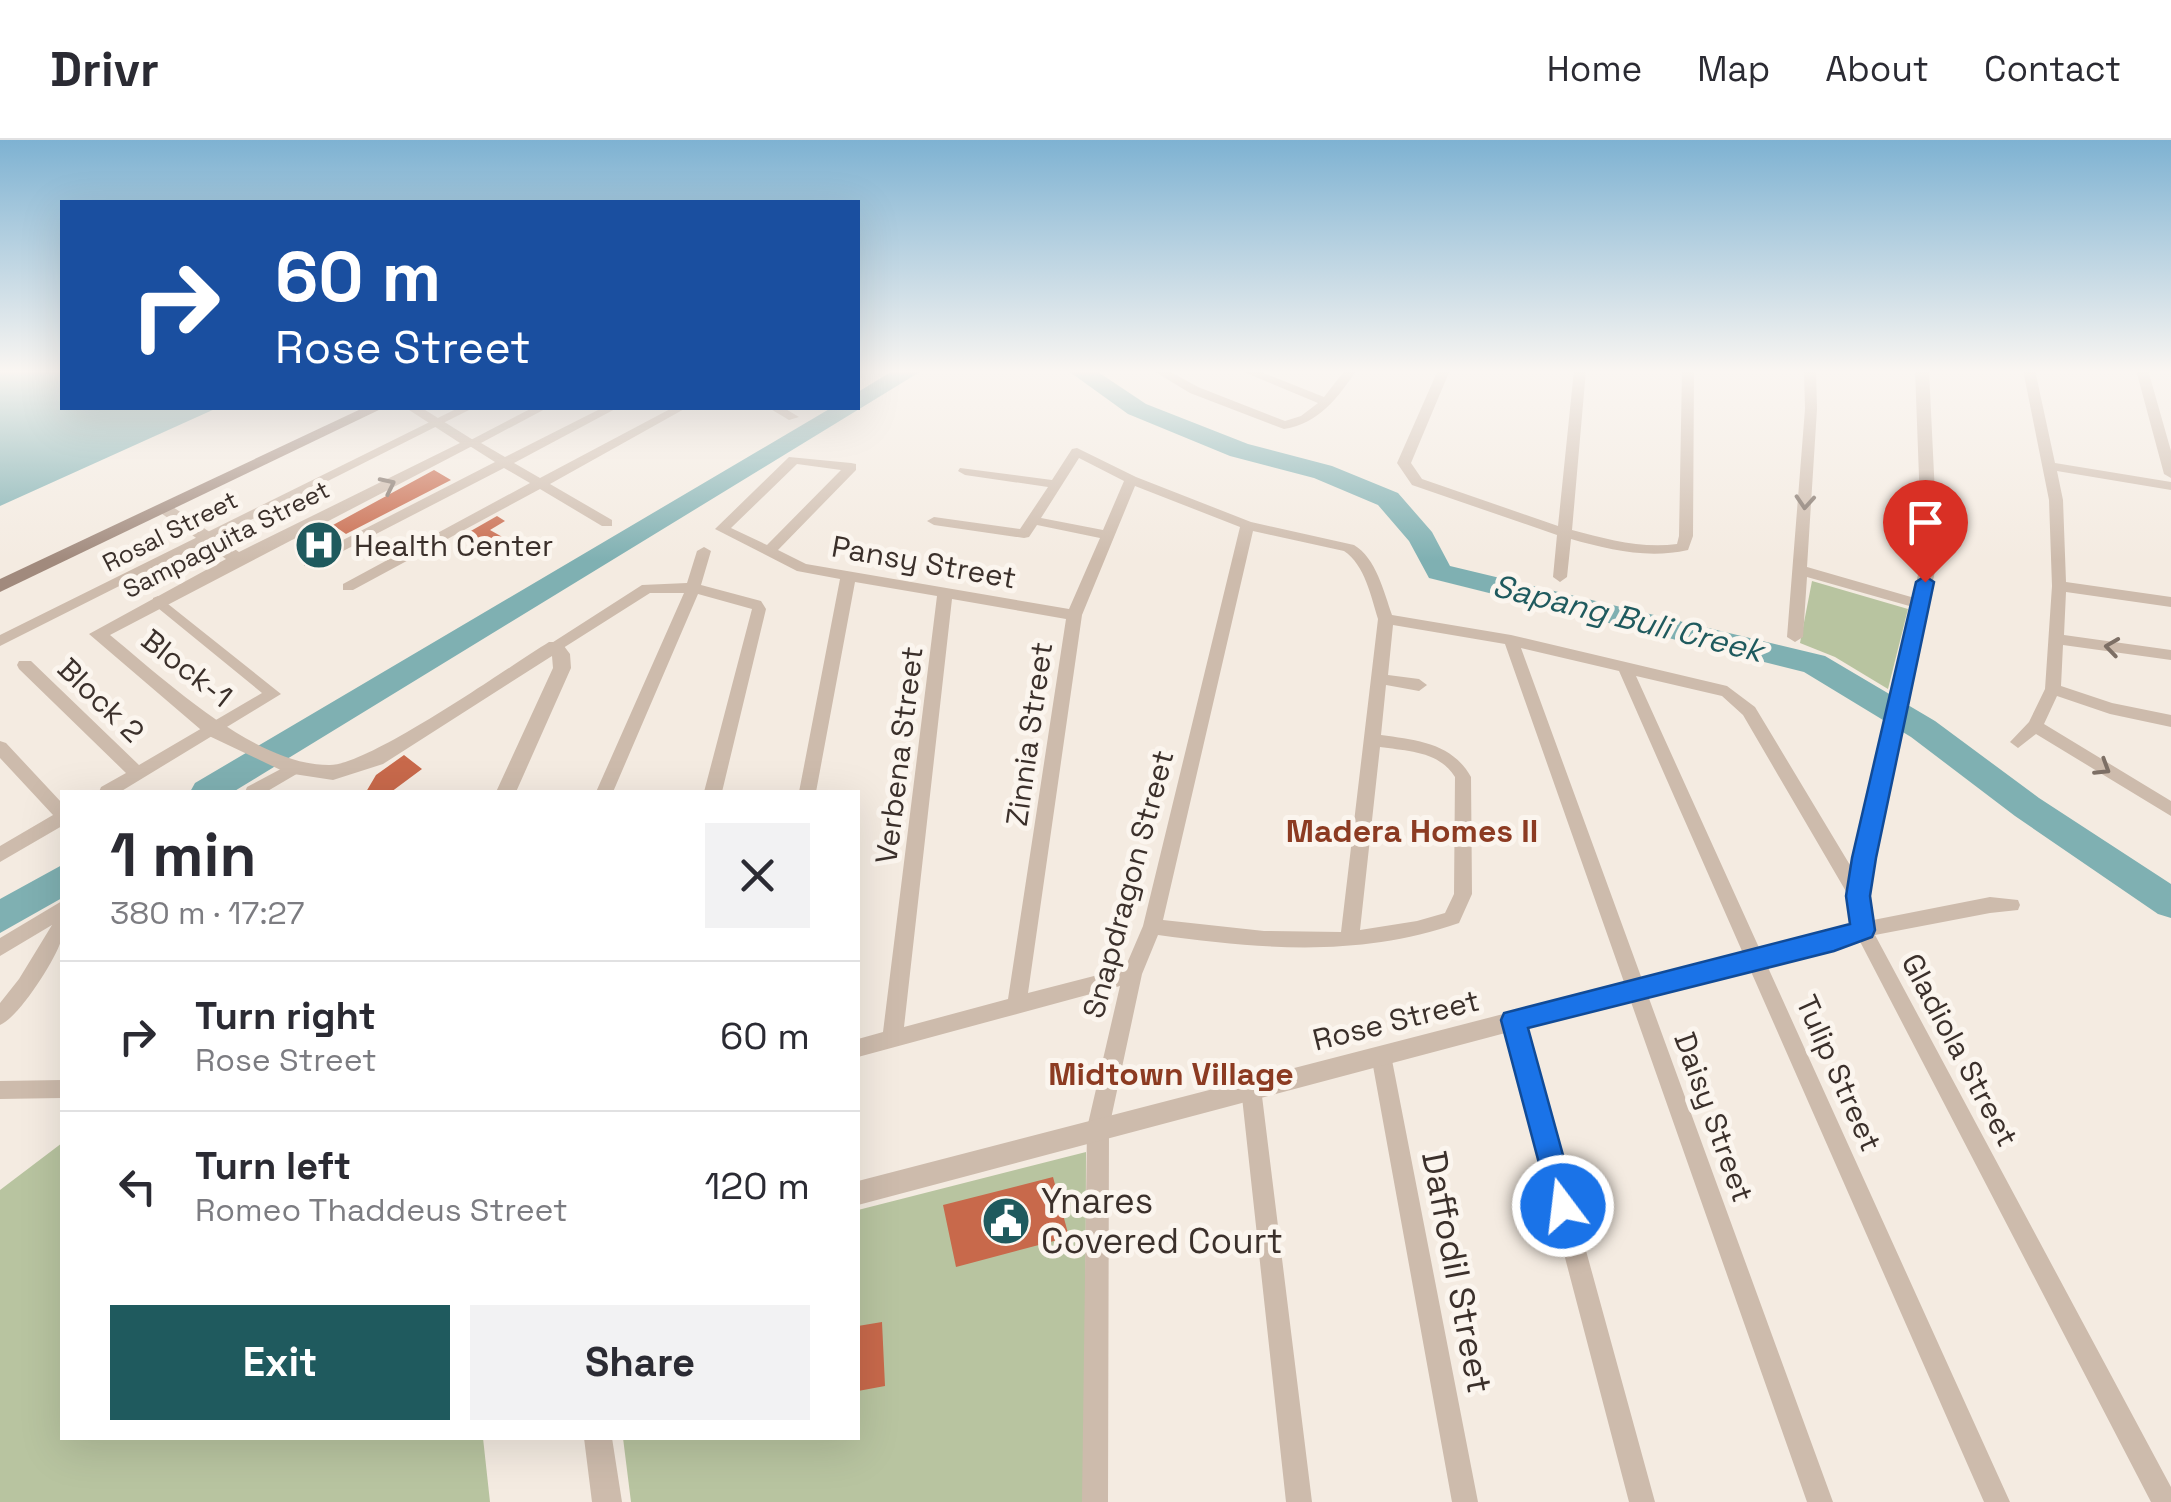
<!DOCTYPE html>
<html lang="en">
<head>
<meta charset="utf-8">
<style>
  :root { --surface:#fff; --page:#f2f2f3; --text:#2b2b33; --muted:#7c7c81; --line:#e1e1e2; --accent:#1f5a5e }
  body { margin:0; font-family:"Space Grotesk",sans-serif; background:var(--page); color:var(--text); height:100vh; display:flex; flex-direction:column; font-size:38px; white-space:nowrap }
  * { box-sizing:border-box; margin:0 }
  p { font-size:32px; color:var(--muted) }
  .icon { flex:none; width:55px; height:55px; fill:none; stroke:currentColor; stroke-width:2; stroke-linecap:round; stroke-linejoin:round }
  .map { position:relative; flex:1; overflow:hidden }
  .panel { position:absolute; left:60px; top:650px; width:800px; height:650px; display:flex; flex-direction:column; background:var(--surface); border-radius:0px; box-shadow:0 10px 40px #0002 }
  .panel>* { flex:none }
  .hud { position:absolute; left:60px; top:60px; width:800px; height:210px; border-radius:0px; box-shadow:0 10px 40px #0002; background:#1a4fa0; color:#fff; overflow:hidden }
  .pin { position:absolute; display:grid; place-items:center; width:85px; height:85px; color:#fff; margin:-102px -42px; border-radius:50% 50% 50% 0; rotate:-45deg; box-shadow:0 0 10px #0007 }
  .pin .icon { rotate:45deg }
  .me { position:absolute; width:110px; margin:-55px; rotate:345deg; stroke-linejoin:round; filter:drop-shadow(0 0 8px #0008) }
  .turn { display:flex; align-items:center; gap:35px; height:210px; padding:0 50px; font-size:45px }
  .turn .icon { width:130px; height:130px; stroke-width:2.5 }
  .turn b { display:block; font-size:70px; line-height:85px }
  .round { display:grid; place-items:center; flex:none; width:105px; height:105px; border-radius:0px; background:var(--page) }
  .overview { display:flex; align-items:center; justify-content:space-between; height:170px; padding:0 50px }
  h1 { font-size:60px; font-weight:700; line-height:75px }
  .cta { display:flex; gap:20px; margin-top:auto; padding:20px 50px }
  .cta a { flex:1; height:115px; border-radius:0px; background:var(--accent); color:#fff; font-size:40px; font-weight:700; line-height:115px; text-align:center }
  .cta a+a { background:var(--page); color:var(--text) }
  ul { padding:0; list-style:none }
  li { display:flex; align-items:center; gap:30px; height:150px; padding:0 50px; border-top:2px solid var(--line) }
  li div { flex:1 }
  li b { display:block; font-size:38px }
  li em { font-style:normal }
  header { display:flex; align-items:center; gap:60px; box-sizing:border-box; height:140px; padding:0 50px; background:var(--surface); border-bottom:2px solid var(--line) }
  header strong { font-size:48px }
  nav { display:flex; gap:55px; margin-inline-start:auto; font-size:35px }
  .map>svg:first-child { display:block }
</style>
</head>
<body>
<header>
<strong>Drivr</strong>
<nav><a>Home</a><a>Map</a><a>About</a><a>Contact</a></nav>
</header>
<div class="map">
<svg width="2171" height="1362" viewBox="0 0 2171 1362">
  <rect width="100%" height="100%" fill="#f4ebe1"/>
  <path fill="#b8c4a0" d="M1812 441 1908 469 1888 549 1835 517 1800 503Z
    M62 1003V1298H483L490 1362H0V1050Z
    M1086 1012 1085 1362H631L623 1298H858V1070Z"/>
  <path fill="#7fb0b2" d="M0 230H62V268H217L0 366Z"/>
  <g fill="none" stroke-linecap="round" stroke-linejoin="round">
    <path fill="#7fb0b2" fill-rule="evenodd" d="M894 230H923L233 652H190L195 643 831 268H858V252Z
      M1067 230H1095L1146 264 1248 304 1332 326 1398 353 1432 392 1450 426 1825 516 1935 581 2039 658 2171 744V778L2158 774 2015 676 1911 597 1804 532 1429 438 1409 401 1378 365 1314 338 1230 316 1128 274Z
      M62 725V758L0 793V759Z"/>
  </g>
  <path fill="#c8694b" d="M434 330 451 340 346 394 333 385Z
    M497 376 505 381 490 390 506 399 486 410 462 396Z
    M404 615 422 629 391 652H366L376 635Z
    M1053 1037 1069 1097 956 1127 943 1065Z
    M882 1182 885 1246 858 1251V1186Z"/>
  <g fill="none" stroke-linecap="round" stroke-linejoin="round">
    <path fill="#cdbbac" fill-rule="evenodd" d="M1152 230H1167L1198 247 1285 281 1301 276 1318 263 1239 230H1256L1324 257 1345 230H1357C1337 258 1320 283 1284 289L1190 253Z
      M1438 230H1450L1411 323 1422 339 1558 386 1574 230H1586L1572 390C1606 399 1642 409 1677 404L1679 396 1682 230H1694L1693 396 1688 410C1648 419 1610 410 1571 399L1567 437 1560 442 1553 437 1557 395 1412 345 1397 323Z
      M1804 230H1816L1817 269 1807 427 1925 461 1927 464 1920 469 1807 437 1803 497 1795 502 1787 497 1805 269Z
      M2023 230H2035L2055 323 2171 342V350L2057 331 2063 360 2066 442 2171 457V467L2066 452 2064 495 2171 510V520L2063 505 2061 546 2112 563 2171 575V587L2110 574 2057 556 2044 584 2171 661V676L2036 594 2018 608 2010 602 2029 582 2045 549 2052 446 2049 360Z
      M2136 230H2148L2171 311V338L2164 334Z
      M458 268H473L0 506V495Z
      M532 268H547L481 303 505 317 602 268H617L514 323 540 338 672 268H686L550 344 612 380V386H602L540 349 353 450H343V444L530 343 504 328 314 426H304V420L495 322 465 303Z
      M769 268H784L799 277 789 280Z
      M1077 308 1136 337 1251 382 1354 405C1376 418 1384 452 1392 475L1511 495 1727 546 1755 567 1865 750 1867 755 1865 760H1851L1743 575 1722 556 1636 536 2010 1362H1984L1619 531 1521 508 1833 1362H1807L1505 504 1393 485 1388 535 1419 539 1427 545 1419 551 1386 545 1381 595C1417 600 1452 603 1471 637L1472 754 1459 783C1357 818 1262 809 1158 795L1142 834 1109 988 1108 1362H1082L1087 988 1120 846 858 917V899L883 892 937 456 855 442 816 652H799L840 439 797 431 715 389 789 317 851 323 856 324V330L778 410 806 424 1069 469 1100 398 1037 385 1029 397 1024 398 934 385 927 381 934 377 1020 389 1048 347 965 335 958 331 960 328 1052 340 1072 309ZM1079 318 1124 341 1103 390 1041 378ZM797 324 841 330 767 405 731 388ZM1135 346 1240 387 1143 786 1125 828 1028 853 1082 475ZM1253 391 1344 411C1365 425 1371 457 1378 479L1341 792 1264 791 1163 780ZM952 459 1066 479 1008 859 904 887ZM1380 607C1407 611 1439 611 1455 637L1454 754 1445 773 1417 781 1360 790Z
      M704 407 711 411 701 445 761 461 766 469 722 652H704L752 469 698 454 613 652H596L684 453H650L560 510 555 511 547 506 642 445 687 443 697 411Z
      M158 456 281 554 120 652H99L101 647 126 633 19 529 17 525 19 521H31L139 625 262 553 153 464V458Z
      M0 601 6 603 62 663V686L0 722V706L53 675 0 618Z
      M294 622 300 624 302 628 300 632 266 652H245L247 647Z
      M1990 757 2018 760 2020 765 2018 770 1990 773 1875 795 2171 1347V1362H2151L1854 790 1856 785 1863 782Z
      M62 761C63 773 65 790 61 801 54 822 19 877 0 885V863L19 839 52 785 0 816V798Z
      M1513 872 1520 875 1523 881 1655 1362H1629L1503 881 1506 875Z
      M1381 906 1388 909 1391 915 1478 1362H1452L1371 915 1374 909Z
      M1251 939 1258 941 1261 948 1312 1362H1286L1241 948 1244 941Z
      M62 940V958L0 959V941Z"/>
    <path fill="#cdbbac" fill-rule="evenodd" d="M1915 230H1929L1938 417 1874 718 1869 755 1874 790 1871 796 858 1065V1041L1851 784 1847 755 1854 718 1922 417Z
      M406 268H422L478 303 110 495C165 540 256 626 330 625 370 625 507 528 549 502H561L570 514 571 528 516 652H496L553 528 552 516 383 624 333 640 287 633 207 595 89 494 226 419 158 371V365H170L239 412 460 303Z
      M584 1298H612L622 1362H592Z"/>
    <path fill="#a18a7d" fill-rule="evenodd" d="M363 268H383L0 452V439Z"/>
  </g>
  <defs><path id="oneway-chevron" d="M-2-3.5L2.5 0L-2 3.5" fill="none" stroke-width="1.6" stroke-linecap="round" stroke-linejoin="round" transform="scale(2.5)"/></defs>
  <g stroke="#7d6f65">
    <use href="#oneway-chevron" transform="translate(388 345) rotate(-26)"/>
    <use href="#oneway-chevron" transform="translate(1805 362) rotate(94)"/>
    <use href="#oneway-chevron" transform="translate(2112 507) rotate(-172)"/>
    <use href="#oneway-chevron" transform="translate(2103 628) rotate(32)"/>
  </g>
  <linearGradient id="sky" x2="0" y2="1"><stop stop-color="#7eb2d2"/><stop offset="0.55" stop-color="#faf6f2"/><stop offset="1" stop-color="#faf6f2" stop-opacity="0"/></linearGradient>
  <rect width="2171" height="421" fill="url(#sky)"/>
  <path fill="#1a73e8" stroke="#114b97" stroke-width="2.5" d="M1925 436 1934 442 1876 718 1870 756 1875 790 1872 797 1834 811 1528 888 1577 1066 1573 1076 1563 1080 1553 1076 1501 880 1504 873 1850 784 1846 756 1852 718 1916 442Z"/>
  <defs>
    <g id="hospital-disc" transform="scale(2.5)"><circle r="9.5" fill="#1f5a5e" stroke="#fbf5ee"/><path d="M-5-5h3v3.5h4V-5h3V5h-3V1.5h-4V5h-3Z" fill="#fff"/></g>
    <g id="civic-disc" transform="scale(2.5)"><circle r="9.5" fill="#1f5a5e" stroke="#fbf5ee"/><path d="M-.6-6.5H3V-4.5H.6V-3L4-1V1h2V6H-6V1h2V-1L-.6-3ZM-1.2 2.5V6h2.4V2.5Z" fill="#fff"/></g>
  </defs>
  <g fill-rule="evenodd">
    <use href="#hospital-disc" x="319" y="405"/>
    <use href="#civic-disc" x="1006" y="1081"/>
  </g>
  <g text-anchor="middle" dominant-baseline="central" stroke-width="10" stroke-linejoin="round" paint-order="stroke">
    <g font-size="25" fill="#3b302b" stroke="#fbf5ee">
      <text transform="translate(170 391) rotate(-27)">Rosal Street</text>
      <text transform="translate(226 399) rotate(-27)">Sampaguita Street</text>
    </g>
    <g font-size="30" fill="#3b302b" stroke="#fbf5ee" text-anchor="start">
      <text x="354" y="405">Health Center</text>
    </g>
    <g font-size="30" fill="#3b302b" stroke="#fbf5ee">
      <text transform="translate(924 422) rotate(10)">Pansy Street</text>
      <text transform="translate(187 528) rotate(38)">Block-1</text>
      <text transform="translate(101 560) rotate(44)">Block 2</text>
      <text transform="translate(1029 594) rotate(-82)">Zinnia Street</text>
      <text transform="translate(899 615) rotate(-83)">Verbena Street</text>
      <text transform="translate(1128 744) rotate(-75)">Snapdragon Street</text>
      <text transform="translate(1396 880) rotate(-14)">Rose Street</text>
      <text transform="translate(1960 910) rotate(62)">Gladiola Street</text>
      <text transform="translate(1839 933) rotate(66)">Tulip Street</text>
      <text transform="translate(1714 977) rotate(70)">Daisy Street</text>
    </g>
    <g font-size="32" font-style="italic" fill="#1f5a5e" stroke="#fbf5ee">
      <text transform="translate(1628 478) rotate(14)">Sapang Buli Creek</text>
    </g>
    <g font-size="32" font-weight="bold" fill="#8c3b22" stroke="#fbf5ee">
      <text x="1412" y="691">Madera Homes II</text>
      <text x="1171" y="934">Midtown Village</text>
    </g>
    <g font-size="35" fill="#3b302b" stroke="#fbf5ee" text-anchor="start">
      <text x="1041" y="1061">Ynares<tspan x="1041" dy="40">Covered Court</tspan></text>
    </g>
    <g font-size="35" fill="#3b302b" stroke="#fbf5ee">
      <text transform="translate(1457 1132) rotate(79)">Daffodil Street</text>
    </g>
  </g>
</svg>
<div class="pin" style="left:1925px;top:442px;background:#d93025"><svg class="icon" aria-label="arrive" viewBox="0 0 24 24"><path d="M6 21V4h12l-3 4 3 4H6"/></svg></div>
<svg class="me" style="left:1563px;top:1066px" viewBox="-20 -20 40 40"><circle r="17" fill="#1a73e8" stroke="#fff" stroke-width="3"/><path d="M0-11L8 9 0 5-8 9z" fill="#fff"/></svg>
<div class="hud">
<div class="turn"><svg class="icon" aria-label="right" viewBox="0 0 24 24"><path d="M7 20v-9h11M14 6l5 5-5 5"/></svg><div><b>60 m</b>Rose Street</div></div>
</div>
<section class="panel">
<div class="overview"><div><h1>1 min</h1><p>380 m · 17:27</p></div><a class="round"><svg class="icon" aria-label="close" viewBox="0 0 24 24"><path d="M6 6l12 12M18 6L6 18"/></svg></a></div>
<ul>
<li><svg class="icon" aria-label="right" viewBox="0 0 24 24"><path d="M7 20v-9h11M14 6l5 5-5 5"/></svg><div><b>Turn right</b><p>Rose Street</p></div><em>60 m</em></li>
<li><svg class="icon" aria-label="left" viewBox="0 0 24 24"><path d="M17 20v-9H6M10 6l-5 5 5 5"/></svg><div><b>Turn left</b><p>Romeo Thaddeus Street</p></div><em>120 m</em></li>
</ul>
<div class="cta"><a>Exit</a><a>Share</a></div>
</section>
</div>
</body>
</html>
